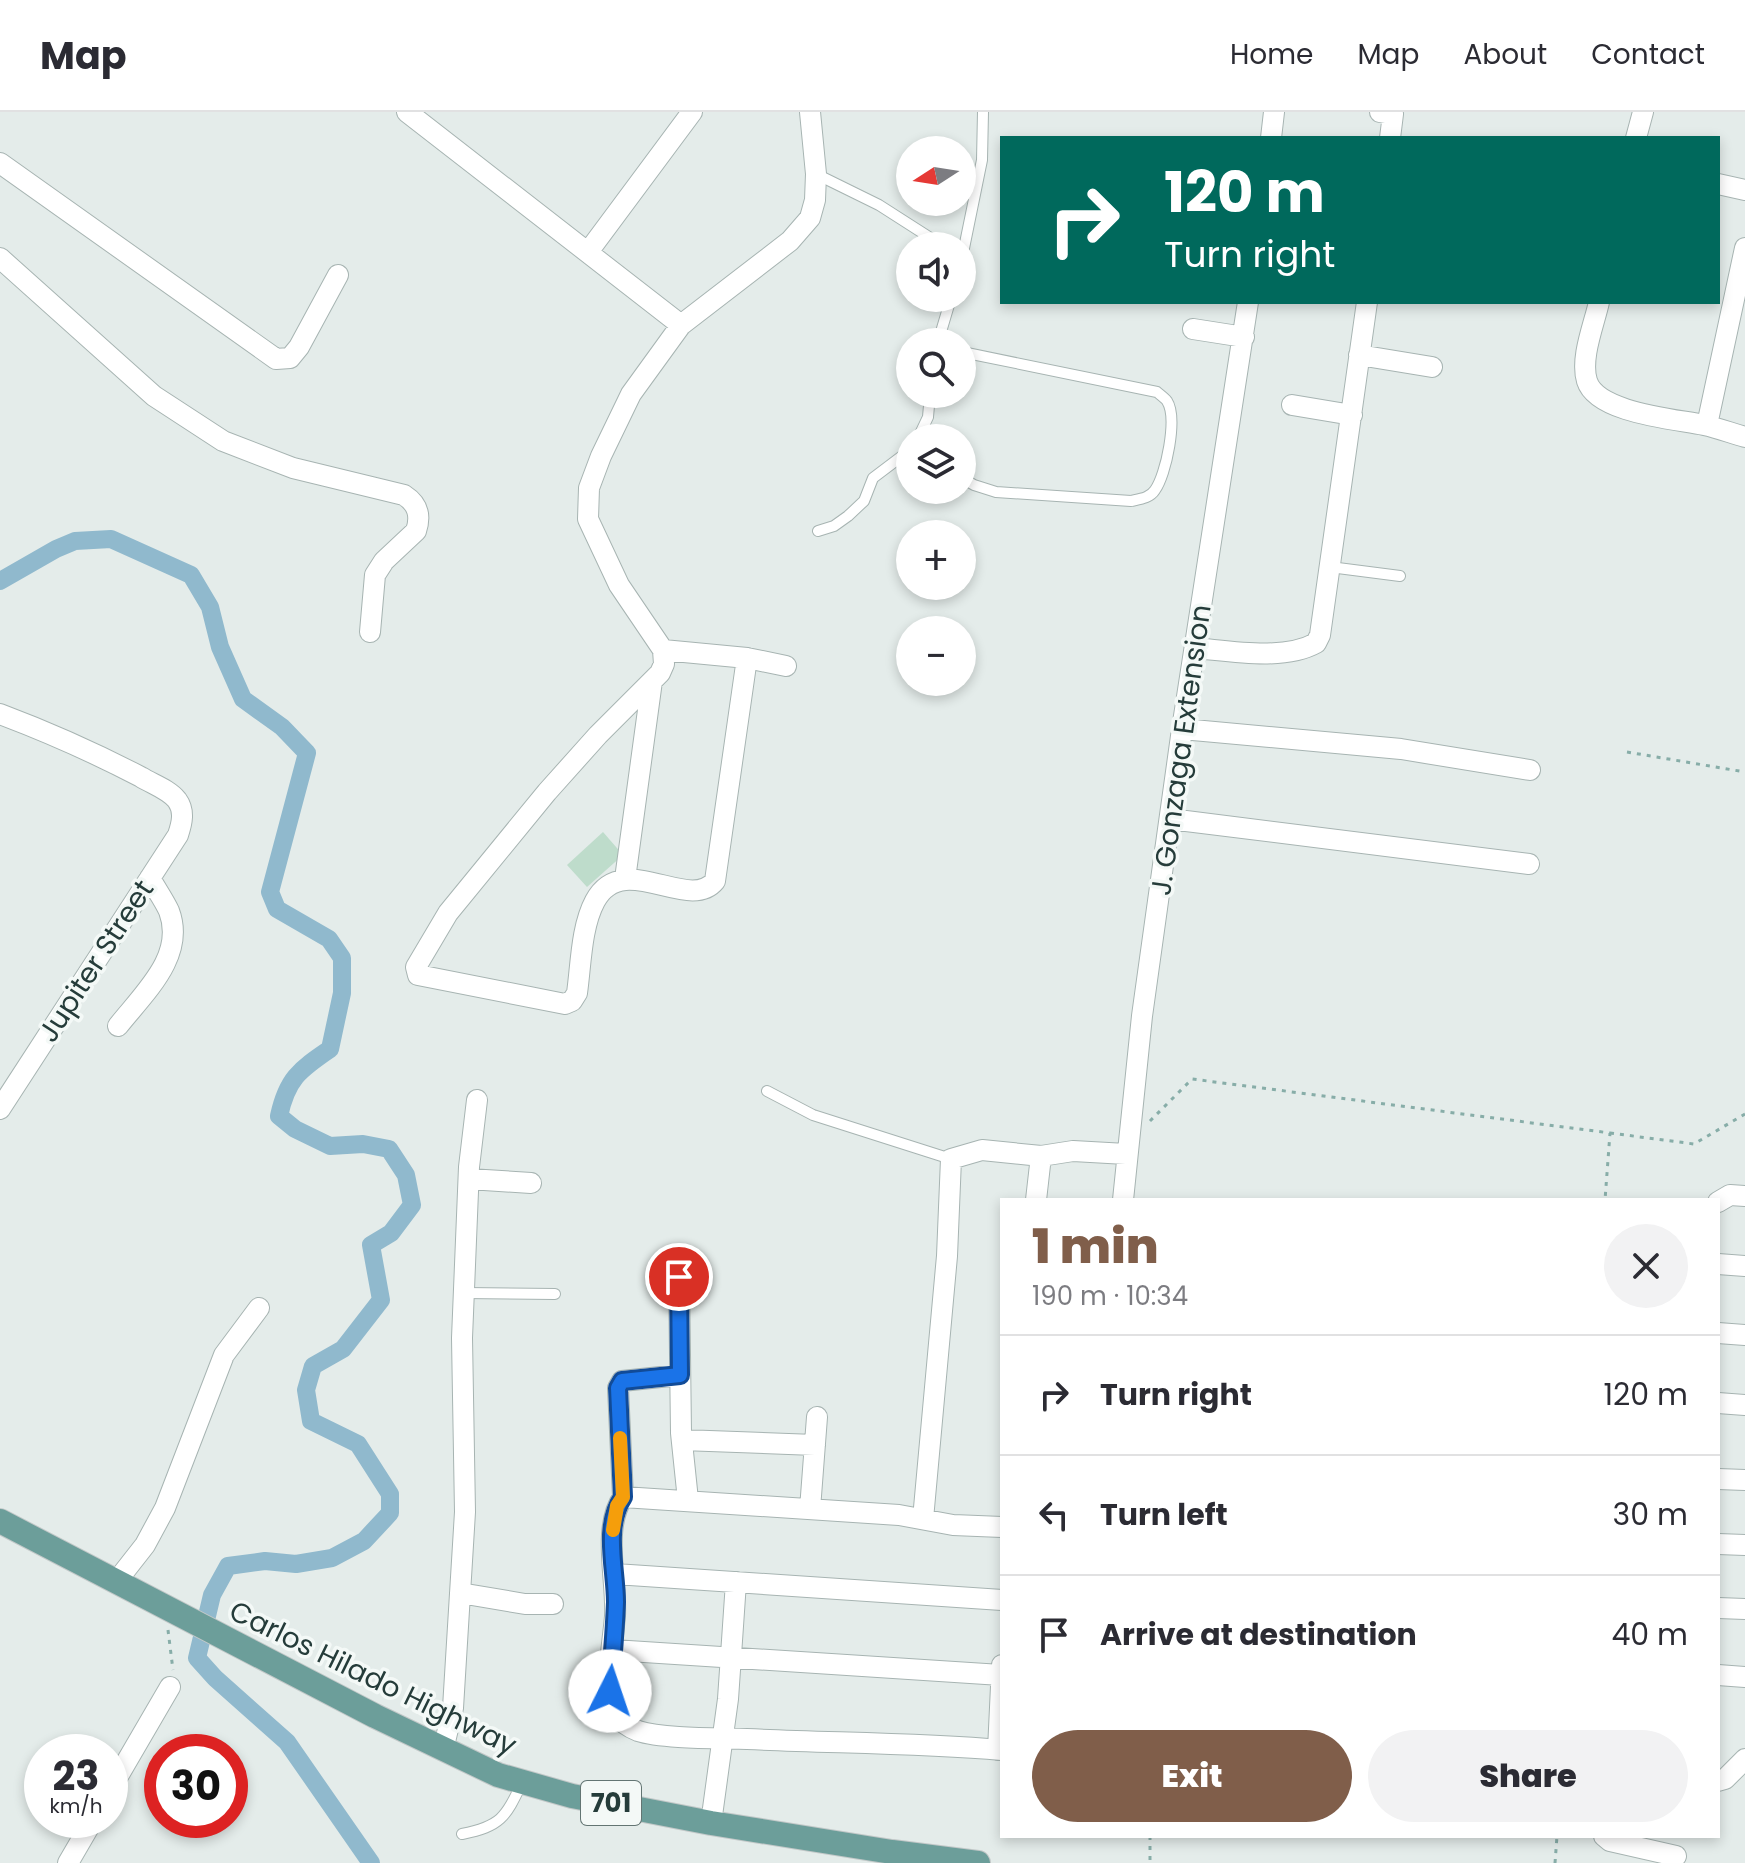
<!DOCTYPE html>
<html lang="en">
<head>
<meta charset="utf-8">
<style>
  :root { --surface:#fff; --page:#f2f2f3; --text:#2b2b33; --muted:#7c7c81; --line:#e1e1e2; --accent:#805e4a }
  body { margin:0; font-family:Poppins,sans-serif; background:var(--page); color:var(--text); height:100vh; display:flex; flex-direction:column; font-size:30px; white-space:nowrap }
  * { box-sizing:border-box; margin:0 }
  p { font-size:26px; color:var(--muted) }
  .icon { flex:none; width:44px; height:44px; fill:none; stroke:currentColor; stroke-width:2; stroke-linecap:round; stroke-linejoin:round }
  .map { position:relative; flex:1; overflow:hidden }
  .details { position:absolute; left:1000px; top:1086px; width:720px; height:640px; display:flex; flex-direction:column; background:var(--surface); border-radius:0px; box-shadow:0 4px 12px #0003 }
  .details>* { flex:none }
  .hud { position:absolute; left:1000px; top:24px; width:720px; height:168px; border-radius:0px; box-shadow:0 4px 12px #0003; background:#00695c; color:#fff; overflow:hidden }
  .needle { width:52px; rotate:258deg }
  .fabs { position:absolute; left:896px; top:24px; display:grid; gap:16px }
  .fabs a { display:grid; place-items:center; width:80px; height:80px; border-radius:50%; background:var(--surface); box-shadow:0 4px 12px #0003; font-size:40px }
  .speed { position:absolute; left:24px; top:1622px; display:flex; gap:16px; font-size:40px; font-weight:700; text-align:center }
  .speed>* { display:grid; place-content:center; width:104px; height:104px; border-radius:50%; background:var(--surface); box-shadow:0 4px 12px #0003; line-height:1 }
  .speed small { font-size:20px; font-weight:400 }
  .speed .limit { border:12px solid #d22; background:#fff; color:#111 }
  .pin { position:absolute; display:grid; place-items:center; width:68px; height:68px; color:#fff; margin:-34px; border:4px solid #fff; border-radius:50%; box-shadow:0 2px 8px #0007 }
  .me { position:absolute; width:88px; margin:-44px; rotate:4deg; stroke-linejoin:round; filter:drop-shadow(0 0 6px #0008) }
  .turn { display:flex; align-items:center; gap:28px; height:168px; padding:0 32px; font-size:36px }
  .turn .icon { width:104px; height:104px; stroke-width:2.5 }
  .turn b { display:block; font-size:56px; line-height:68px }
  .round { display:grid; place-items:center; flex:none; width:84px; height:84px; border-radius:42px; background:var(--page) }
  .summary { display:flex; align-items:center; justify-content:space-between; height:136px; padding:0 32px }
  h1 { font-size:48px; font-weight:800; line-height:60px; color:var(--accent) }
  .button { display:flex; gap:16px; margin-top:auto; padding:16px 32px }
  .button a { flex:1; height:92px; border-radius:48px; background:var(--accent); color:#fff; font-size:32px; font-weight:800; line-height:92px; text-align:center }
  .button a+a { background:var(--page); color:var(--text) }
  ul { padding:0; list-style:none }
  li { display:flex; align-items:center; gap:24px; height:120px; padding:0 32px; border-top:2px solid var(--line) }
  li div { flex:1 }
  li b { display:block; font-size:30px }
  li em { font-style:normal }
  header { display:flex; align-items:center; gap:48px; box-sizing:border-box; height:112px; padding:0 40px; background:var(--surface); border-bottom:2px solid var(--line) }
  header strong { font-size:38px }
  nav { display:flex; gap:44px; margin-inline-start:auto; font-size:28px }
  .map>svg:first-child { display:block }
</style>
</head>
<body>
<header>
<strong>Map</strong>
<nav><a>Home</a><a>Map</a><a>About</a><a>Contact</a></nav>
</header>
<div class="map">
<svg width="1745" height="1751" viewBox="0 0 1745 1751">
  <rect width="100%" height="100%" fill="#e4ecea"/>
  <path fill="#bedccb" d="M603 720 623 743 587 775 567 753Z"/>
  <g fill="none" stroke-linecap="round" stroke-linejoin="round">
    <path stroke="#90b9cd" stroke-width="18" d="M0 469 56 437 75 429 111 427 191 463 210 495 220 535 243 587 282 615 307 641 270 780 277 797 329 827 342 846V881L330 937C299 958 287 967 279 1004L295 1017 330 1034 363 1032 389 1037 406 1063 412 1093 391 1121 371 1133 381 1188 343 1237 313 1254 306 1278 311 1309 358 1332 390 1382V1401L364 1429 332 1446 296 1452 265 1449 228 1454 212 1483 197 1546 215 1566 287 1630 371 1751"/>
    <g stroke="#a7b4b2" stroke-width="12">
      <path id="lane" d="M816 62 879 93 943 134
        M962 146 982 48 983 0
        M938 230 951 186
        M962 240 1157 280C1158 281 1167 288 1167 289 1178 306 1166 363 1155 378 1150 386 1140 387 1131 389L996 380 974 373 962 366
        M918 326 928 305 930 282
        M818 419 834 414 848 404 864 389 873 366 910 338
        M1330 455 1400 464
        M767 979 813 1003 951 1047
        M464 1181 555 1182
        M462 1722C501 1714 505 1706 522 1671"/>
    </g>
    <g stroke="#a7b4b2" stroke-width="22">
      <path id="street" d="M407 0 681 213
        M1380 0 1393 2 1390 26
        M1271 26 1274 0
        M1636 26 1643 0
        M0 51 276 247 290 246 299 235 338 163
        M1718 72 1745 78
        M588 140 692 0
        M0 146 154 284 223 329 293 356 404 383C418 392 421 404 416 419L384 449 375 463 370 520
        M1599 190C1594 213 1580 246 1587 269 1597 301 1675 307 1704 313 1718 316 1731 321 1745 325
        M1193 217 1244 225
        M1359 243 1432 255
        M1292 293 1352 303
        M1707 313 1745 136
        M1195 536C1230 539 1284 549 1316 531L1320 523 1367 190
        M663 538 747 546 786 554
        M747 546 715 769C689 801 623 737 595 789 581 815 581 853 577 881L572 889 565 892 418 863 416 855 448 801 547 680 598 623 660 561 664 552 663 538 619 473 588 407 589 376 601 344 631 282 681 213 790 129 810 106 815 88 816 62 810 0
        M0 602C48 620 95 641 141 665 152 672 168 677 177 688 185 699 182 711 178 723L0 997
        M1182 617 1401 637 1530 658
        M1170 707 1529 752
        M625 767 652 569
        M118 914C144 881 186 844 169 799 164 788 156 777 150 766
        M469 1067 531 1071
        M1036 1088 1041 1044
        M1123 1088 1142 904 1182 617 1248 190
        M1718 1090 1730 1083 1745 1084
        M1718 1152 1745 1154
        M679 1165 681 1321 688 1388
        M1718 1221 1745 1223
        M680 1263 622 1269 618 1276 623 1385C602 1416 617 1468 615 1504 613 1531 602 1583 618 1605 623 1612 631 1616 638 1619 663 1627 719 1626 747 1627 832 1631 918 1631 1002 1638
        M1718 1291 1745 1293
        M682 1328 815 1333
        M1718 1367 1745 1368
        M623 1385 899 1403 953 1413 1002 1415
        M810 1397 817 1305
        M923 1407 947 1144 951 1047 982 1038 1041 1044 1073 1039 1126 1042
        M1718 1432 1745 1433
        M615 1462 1002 1488
        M116 1470 145 1433 165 1396 224 1243 259 1196
        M460 1481 525 1492H553
        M1718 1496 1745 1497
        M613 1538 1001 1563
        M1718 1563 1745 1565
        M443 1638 453 1596 465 1400 462 1226 469 1055 477 988
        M998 1638 1002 1553
        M1718 1669 1725 1667 1745 1647
        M110 1678 170 1575
        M711 1711 728 1587 736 1470
        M1604 1724 1610 1729 1676 1744
        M68 1751 93 1708"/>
    </g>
    <g stroke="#c2c8c8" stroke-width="26">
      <path id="primary" d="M0 1409 375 1604 498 1663 572 1684 711 1711 892 1740 978 1751"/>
    </g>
    <path stroke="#87ada8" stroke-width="3" stroke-dasharray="4 6" stroke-linecap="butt" d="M1627 640 1745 660
      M1150 1009 1192 967 1610 1021 1605 1088
      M1610 1021 1694 1032 1745 1002
      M168 1518 173 1558
      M1150 1724V1751
      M1555 1751 1557 1724"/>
    <use href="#lane" stroke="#fff" stroke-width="10"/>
    <use href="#street" stroke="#fff" stroke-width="20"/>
    <use href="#primary" stroke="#6c9e9a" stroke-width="24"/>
  </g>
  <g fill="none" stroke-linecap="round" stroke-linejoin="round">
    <g stroke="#114b97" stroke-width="20">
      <path id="route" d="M610 1579C612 1550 615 1520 616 1490 616 1457 603 1415 623 1385L618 1276 622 1269 680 1263 679 1165"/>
    </g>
    <use href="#route" stroke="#1a73e8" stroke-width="14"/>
    <path stroke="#f59e0b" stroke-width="14" d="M613 1418 617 1394 623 1385 620 1326"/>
  </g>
  <g text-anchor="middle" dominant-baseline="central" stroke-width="7" stroke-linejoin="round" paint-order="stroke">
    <rect fill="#f4f9f7" stroke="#637573" stroke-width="2" x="581" y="1669" width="60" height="44" rx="6"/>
    <g font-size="26" font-weight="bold" fill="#253c3a">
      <text x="611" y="1691">701</text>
    </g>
    <g font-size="28" fill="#253c3a" stroke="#f4f9f7">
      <text transform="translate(1181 638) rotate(-82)">J. Gonzaga Extension</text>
      <text transform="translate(96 849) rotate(-57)">Jupiter Street</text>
      <text transform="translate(373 1566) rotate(26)">Carlos Hilado Highway</text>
    </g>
  </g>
</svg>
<div class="fabs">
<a><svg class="needle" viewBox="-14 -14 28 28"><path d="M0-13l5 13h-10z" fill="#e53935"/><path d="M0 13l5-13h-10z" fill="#7c7c81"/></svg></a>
<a><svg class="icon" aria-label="sound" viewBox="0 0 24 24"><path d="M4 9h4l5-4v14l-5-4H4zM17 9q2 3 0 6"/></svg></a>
<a><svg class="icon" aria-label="search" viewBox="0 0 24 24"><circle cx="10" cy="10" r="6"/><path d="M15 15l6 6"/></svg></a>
<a><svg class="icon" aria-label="layers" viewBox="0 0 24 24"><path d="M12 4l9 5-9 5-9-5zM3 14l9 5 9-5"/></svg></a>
<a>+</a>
<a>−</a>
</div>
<div class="speed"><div>23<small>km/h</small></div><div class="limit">30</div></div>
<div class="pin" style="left:679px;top:1165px;background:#d93025"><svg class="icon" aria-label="arrive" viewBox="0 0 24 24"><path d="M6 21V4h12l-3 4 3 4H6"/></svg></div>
<svg class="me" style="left:610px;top:1579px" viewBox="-20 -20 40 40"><circle r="19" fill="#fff"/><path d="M0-13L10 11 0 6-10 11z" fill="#1a73e8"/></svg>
<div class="hud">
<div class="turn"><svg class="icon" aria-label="right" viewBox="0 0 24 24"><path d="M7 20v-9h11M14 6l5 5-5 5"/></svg><div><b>120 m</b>Turn right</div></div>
</div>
<section class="details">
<div class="summary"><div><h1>1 min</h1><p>190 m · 10:34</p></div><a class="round"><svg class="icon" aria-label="close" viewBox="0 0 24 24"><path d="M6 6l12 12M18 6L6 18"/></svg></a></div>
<ul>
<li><svg class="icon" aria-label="right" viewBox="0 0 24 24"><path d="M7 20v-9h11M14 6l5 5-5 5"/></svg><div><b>Turn right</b></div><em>120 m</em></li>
<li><svg class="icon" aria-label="left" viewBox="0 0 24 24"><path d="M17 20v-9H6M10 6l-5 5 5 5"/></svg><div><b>Turn left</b></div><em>30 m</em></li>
<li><svg class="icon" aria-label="arrive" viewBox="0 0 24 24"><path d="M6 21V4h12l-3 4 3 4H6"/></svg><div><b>Arrive at destination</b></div><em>40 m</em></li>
</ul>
<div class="button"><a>Exit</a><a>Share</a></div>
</section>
</div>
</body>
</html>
